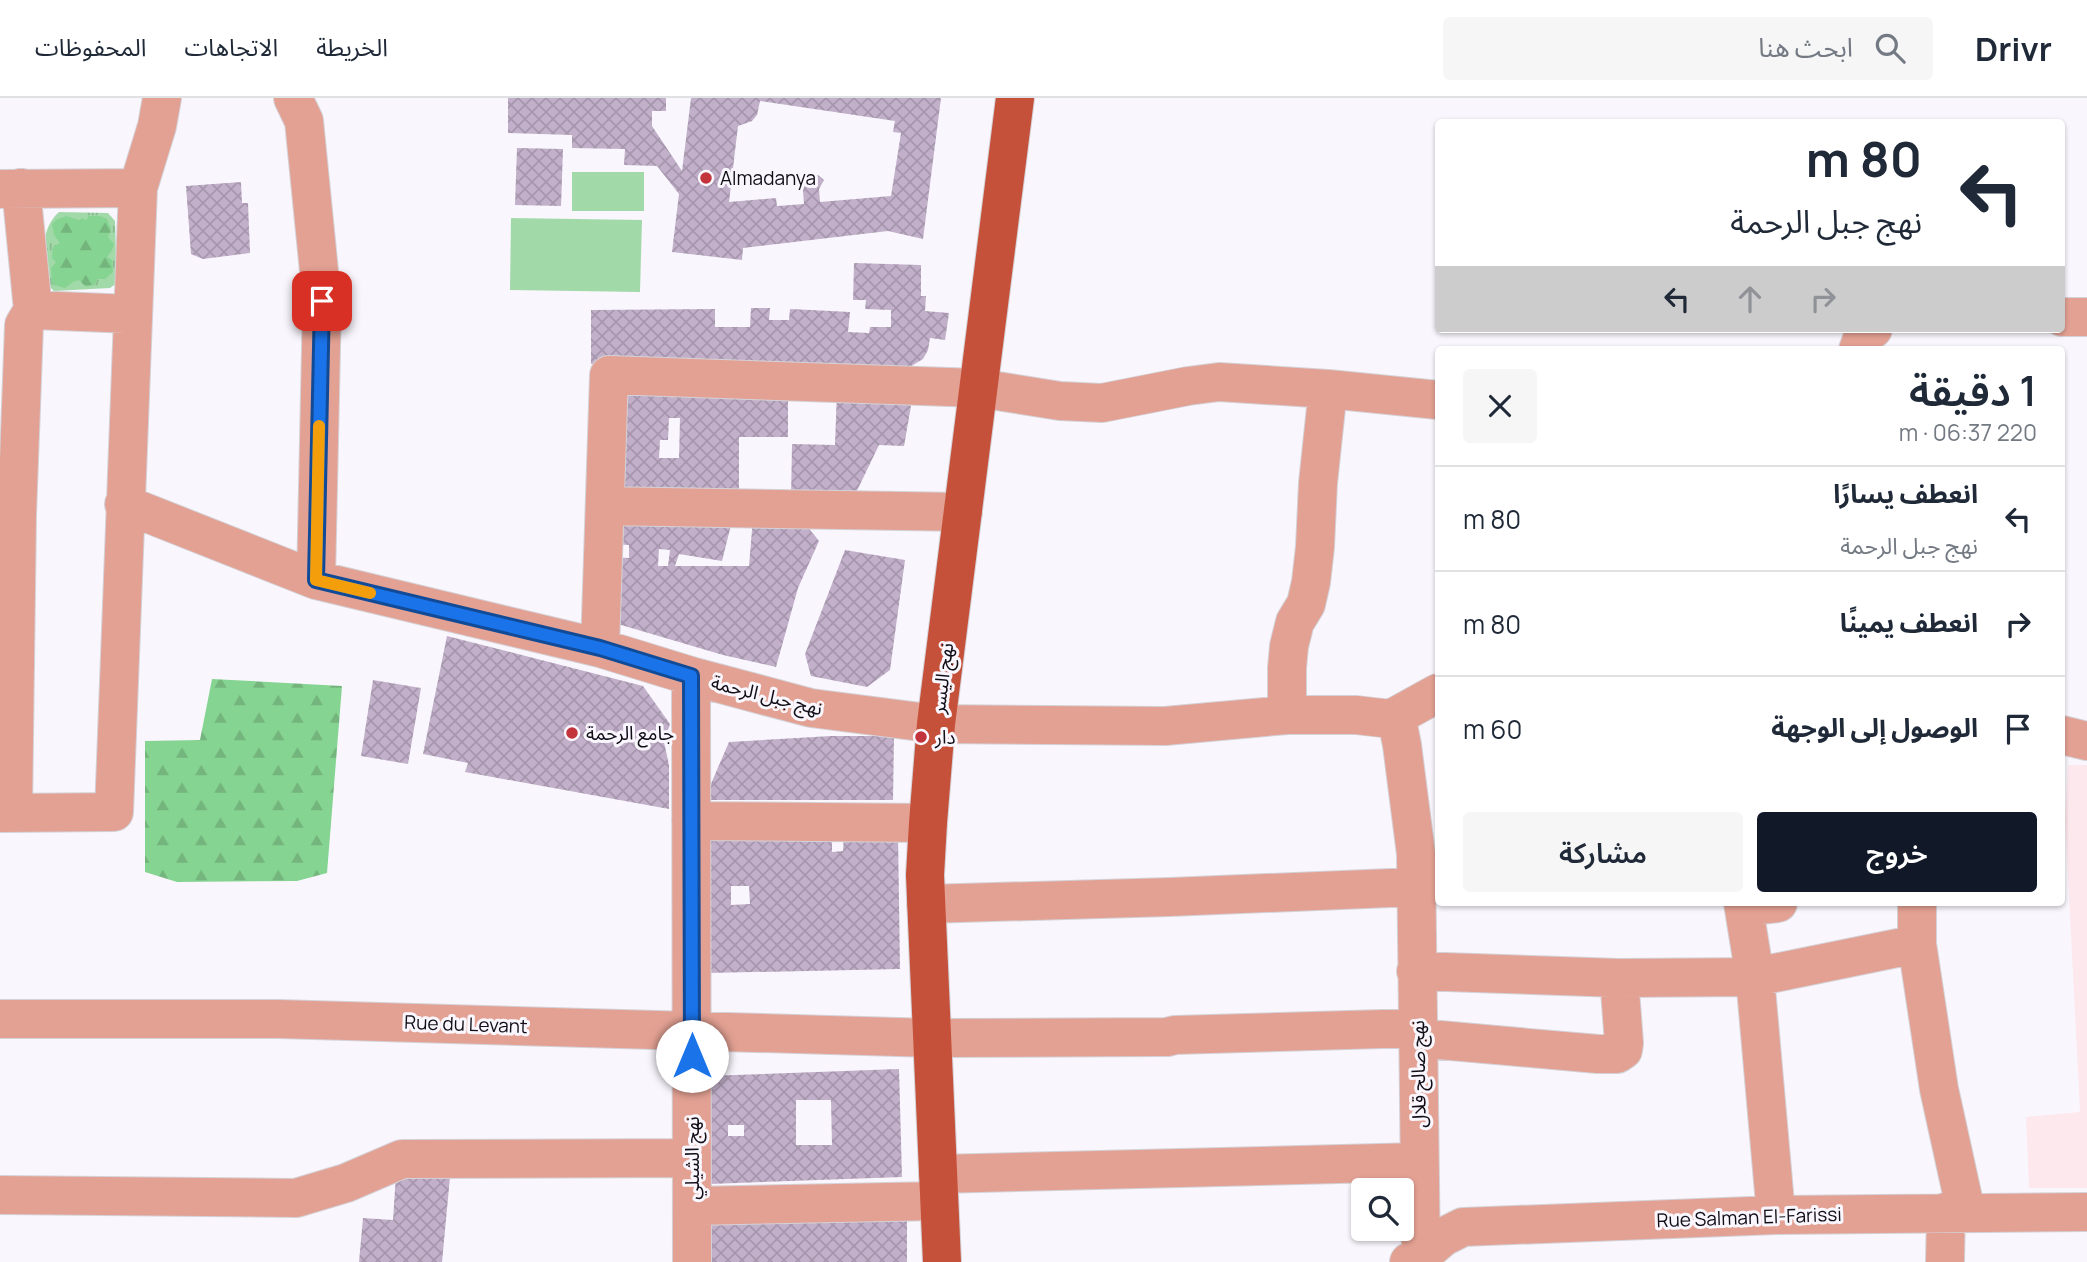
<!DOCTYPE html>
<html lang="ar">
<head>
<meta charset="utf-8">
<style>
  :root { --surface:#fff; --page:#f6f6f7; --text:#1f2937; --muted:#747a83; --line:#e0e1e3; --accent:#111827 }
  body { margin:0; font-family:Manrope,"Noto Sans Arabic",sans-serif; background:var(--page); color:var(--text); direction:rtl; height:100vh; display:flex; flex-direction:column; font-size:26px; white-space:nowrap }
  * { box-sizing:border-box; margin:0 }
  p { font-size:23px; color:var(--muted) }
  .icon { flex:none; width:38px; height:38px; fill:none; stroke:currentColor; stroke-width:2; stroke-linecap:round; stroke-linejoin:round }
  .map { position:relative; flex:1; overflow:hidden; direction:ltr }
  .panel { position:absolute; left:1435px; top:248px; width:630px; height:560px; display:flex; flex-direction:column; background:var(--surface); border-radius:7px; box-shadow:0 2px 5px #0004; direction:rtl }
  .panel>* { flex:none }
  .top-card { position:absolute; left:1435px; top:21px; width:630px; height:214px; border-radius:7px; box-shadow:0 2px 5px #0004; direction:rtl; background:#fff; color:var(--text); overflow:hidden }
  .controls { position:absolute; left:1351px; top:1080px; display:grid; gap:14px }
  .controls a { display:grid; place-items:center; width:63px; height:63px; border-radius:7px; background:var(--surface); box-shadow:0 2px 5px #0004; font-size:35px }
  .pin { position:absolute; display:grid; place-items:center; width:60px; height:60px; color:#fff; margin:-30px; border-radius:14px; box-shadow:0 4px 10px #0006 }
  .me { position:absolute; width:77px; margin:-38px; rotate:0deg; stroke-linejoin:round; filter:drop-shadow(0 0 5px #0008) }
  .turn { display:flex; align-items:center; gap:24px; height:147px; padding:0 28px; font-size:32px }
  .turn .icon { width:91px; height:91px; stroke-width:2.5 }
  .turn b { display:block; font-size:49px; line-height:60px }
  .lanes { display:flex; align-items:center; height:66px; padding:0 28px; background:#0003; justify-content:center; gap:35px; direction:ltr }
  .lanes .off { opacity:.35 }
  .round { display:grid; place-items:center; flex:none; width:74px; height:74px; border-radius:7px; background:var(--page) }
  .head { display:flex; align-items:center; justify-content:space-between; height:119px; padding:0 28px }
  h1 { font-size:42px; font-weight:600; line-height:52px }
  .button { display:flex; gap:14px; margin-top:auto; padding:14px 28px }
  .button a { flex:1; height:80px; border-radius:7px; background:var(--accent); color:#fff; font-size:28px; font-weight:600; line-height:80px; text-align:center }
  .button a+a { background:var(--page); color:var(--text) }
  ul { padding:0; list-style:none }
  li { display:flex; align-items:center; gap:21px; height:105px; padding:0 28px; border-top:2px solid var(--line) }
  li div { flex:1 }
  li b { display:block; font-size:26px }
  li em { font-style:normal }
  header { display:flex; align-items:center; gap:42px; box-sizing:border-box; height:98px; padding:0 35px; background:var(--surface); border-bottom:2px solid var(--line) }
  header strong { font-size:33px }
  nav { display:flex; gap:38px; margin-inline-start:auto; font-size:24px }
  .search { width:490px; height:63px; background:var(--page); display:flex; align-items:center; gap:18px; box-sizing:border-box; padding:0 24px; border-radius:7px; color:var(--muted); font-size:26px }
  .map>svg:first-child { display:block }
</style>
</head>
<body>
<header>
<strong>Drivr</strong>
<div class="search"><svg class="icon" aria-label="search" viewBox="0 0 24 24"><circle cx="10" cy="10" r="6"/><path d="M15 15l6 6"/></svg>ابحث هنا</div>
<nav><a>الخريطة</a><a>الاتجاهات</a><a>المحفوظات</a></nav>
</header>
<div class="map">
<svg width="2087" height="1164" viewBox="0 0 2087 1164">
  <defs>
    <pattern id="grass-tufts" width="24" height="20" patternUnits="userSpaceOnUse" patternTransform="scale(1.75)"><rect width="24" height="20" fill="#a2d9a9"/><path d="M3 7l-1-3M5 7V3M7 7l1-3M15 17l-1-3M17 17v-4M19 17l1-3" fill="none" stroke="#8ab991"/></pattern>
    <pattern id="forest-firs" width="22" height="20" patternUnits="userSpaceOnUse" patternTransform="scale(1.75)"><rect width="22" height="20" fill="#86d491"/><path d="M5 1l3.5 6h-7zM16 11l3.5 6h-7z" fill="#73b57c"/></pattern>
    <pattern id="building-cross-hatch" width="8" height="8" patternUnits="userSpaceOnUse" patternTransform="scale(1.75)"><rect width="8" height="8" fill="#c2b0ca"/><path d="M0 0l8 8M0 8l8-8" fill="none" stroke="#a696ad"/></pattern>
  </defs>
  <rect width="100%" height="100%" fill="#f9f7fd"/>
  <path fill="#fde8ed" d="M2068 667H2087V1090H2029L2026 1019 2080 1014 2065 720Z"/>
  <path fill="url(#grass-tufts)" d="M59 114 108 115 115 123 117 185 110 190 54 193 47 186C45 160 38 133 59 114Z"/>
  <path fill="url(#forest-firs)" d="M66 118 79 122 82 120 86 122 89 118H100L107 121 111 131 108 139 114 146 112 152 107 159 112 162 113 174 105 181H98L95 186 86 189 79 182 73 184 65 190 52 186 51 170 56 164 52 160 53 149 60 145 54 137 52 126 56 122Z
    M212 581 342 588 327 775 297 783 177 784 145 774V643L200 642Z"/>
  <path fill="#a2d9a9" d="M572 74H644V113H572Z
    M511 120 642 122 640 194 510 192Z"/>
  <path fill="url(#building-cross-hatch)" fill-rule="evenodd" d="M508 0H666V13H652V28L682 73 691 0H941L923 141 888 133 743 150 742 162 672 154 679 96 657 68 624 67 625 51 572 50V37L508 35ZM760 3 895 23 893 34 901 35 891 98 820 104 819 91 824 82 818 77 804 78 797 85 803 93 804 106 777 108 776 100 729 104 738 28 752 23 757 17Z
    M517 50 563 51 561 108 515 107Z
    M241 84 242 105H248L250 155 203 161 191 156 186 88Z
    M854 165 921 167V198H926L925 213 949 215 945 242 930 240 928 252 923 261 908 270 691 266H591V212L715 211V229H750L751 210H770L769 222H789L790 211 811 212 850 214 848 234 869 235 870 229H891V212L865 211 866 202H853Z
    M630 288 788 291V339H739V398L636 399 616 385V342ZM669 320H680L679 360H659L660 342H668Z
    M837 292 899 302 911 308 904 348 879 347 852 403 791 402 792 346 835 347Z
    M733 419 722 463 679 456 675 468H749L753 420 802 422 819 443 798 490 776 569 723 557 611 524 610 459 629 460V447L609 446V428ZM659 451 670 452 668 468H658Z
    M845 452 905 462 890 572 867 589 811 578 805 556Z
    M447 538 643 588 670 626 664 644 669 667V711L465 674 468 665 423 656Z
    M373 582 421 590 408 666 361 658Z
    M831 638H894L893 702H704L729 644Z
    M898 735 900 871 708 875 706 740 832 737V754L843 753 844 736ZM731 788H749L750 806 731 807Z
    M899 971 902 1079 710 1086 707 978ZM796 1002H831L832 1047H796ZM728 1027H744V1038H728Z
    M396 1076 450 1079 442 1164H359L363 1120 393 1122Z
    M907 1117V1164H709V1121Z"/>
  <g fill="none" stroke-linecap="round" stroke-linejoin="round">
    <g stroke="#d4d2d8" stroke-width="40">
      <path id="minor" d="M293 0 304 23 322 203 316 482
        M0 91 138 90
        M33 212 132 216
        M2062 219H2087
        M1858 252 1863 238 1873 231
        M124 406 316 482 600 550 691 578 811 610 936 626 1165 628 1287 617H1356L1391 621 1399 632 1402 647 1416 756 1421 1164
        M605 408 963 414
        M600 550 609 277 978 290 1060 303 1102 305 1188 288 1219 284 1328 291 1438 302
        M691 578 692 1164
        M1287 617V570L1289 548 1295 524 1306 506 1311 484 1315 449 1318 385 1328 291
        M1391 621 1438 595
        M2062 637 2087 643
        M0 715 114 714 138 90 157 28 162 0
        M13 715 17 417 24 227 33 212 21 90
        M691 723 928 725
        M1743 805 1755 879 1776 1117
        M1917 805V846L1939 991 1966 1114
        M926 806 1170 799 1415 789
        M1744 809 1778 805
        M1416 873 1619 880
        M0 921H278L932 940 1167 939 1175 937 1417 930
        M1417 940 1598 956H1617L1623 952 1624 945 1619 880 1755 879 1917 846
        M938 1076 1419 1064
        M0 1097 296 1100 346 1085 402 1061 692 1060
        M692 1108 938 1103
        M1409 1164 1421 1158 1443 1139 1463 1129 1776 1117 2087 1114
        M1945 1164 1946 1114"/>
    </g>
    <g stroke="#d4d2d8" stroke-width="40">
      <path id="major" d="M942 1164 925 777 928 725 936 626 1015 0"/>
    </g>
    <use href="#minor" stroke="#e3a193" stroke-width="38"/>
    <use href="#major" stroke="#c6513a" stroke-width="38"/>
  </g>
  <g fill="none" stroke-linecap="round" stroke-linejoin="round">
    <g stroke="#114b97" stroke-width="18">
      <path id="route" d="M322 203 316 482 600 550 691 578 692 958"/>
    </g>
    <use href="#route" stroke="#1a73e8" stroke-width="12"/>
    <path stroke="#f59e0b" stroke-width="12" d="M319 328 316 482 370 495"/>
  </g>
  <g fill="#c2333b" stroke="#f9f7fd" stroke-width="2.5">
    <circle cx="706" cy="80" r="7"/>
    <circle cx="572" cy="635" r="7"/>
    <circle cx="921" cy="639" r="7"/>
  </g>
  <g text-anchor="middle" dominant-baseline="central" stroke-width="6" stroke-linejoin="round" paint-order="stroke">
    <g font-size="19" fill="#110d17" stroke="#f9f7fd" text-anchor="start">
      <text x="720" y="80">Almadanya</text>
      <text x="586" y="635">جامع الرحمة</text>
      <text x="935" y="639">دار</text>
    </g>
    <g font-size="19" fill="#110d17" stroke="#f9f7fd">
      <text transform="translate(942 580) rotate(-83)">نهج اليسر</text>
      <text transform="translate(767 597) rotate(14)">نهج جبل الرحمة</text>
      <text transform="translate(466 926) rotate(2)">Rue du Levant</text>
      <text transform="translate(1418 976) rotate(-91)">نهج صالح قلال</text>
      <text transform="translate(692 1060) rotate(-90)">نهج الشيلي</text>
      <text transform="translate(1749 1119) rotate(-2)">Rue Salman El-Farissi</text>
    </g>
  </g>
</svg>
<div class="controls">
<a><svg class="icon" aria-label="search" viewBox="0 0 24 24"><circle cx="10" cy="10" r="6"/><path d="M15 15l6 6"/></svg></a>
</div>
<div class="pin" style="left:322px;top:203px;background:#d93025"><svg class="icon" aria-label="arrive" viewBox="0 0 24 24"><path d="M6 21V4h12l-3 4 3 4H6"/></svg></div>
<svg class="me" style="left:692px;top:958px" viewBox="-20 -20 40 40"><circle r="19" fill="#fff"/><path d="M0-13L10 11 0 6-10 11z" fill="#1a73e8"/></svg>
<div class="top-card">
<div class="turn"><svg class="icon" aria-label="left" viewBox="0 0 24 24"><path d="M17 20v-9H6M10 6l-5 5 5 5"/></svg><div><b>80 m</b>نهج جبل الرحمة</div></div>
<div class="lanes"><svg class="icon" aria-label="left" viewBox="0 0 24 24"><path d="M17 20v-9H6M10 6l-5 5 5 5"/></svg><svg class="icon off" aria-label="ahead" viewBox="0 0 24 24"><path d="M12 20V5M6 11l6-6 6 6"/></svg><svg class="icon off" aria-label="right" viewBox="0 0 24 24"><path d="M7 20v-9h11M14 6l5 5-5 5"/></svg></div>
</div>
<section class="panel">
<div class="head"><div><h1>1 دقيقة</h1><p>220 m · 06:37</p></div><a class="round"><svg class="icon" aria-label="close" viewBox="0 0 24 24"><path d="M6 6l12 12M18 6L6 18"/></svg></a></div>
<ul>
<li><svg class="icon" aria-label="left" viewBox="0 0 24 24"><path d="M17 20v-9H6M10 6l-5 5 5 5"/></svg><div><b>انعطف يسارًا</b><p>نهج جبل الرحمة</p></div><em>80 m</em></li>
<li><svg class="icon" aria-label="right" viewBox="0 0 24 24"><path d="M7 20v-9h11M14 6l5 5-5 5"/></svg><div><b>انعطف يمينًا</b></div><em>80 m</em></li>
<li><svg class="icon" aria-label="arrive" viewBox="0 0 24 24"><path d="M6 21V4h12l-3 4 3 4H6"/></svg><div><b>الوصول إلى الوجهة</b></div><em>60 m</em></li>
</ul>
<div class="button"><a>خروج</a><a>مشاركة</a></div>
</section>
</div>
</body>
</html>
